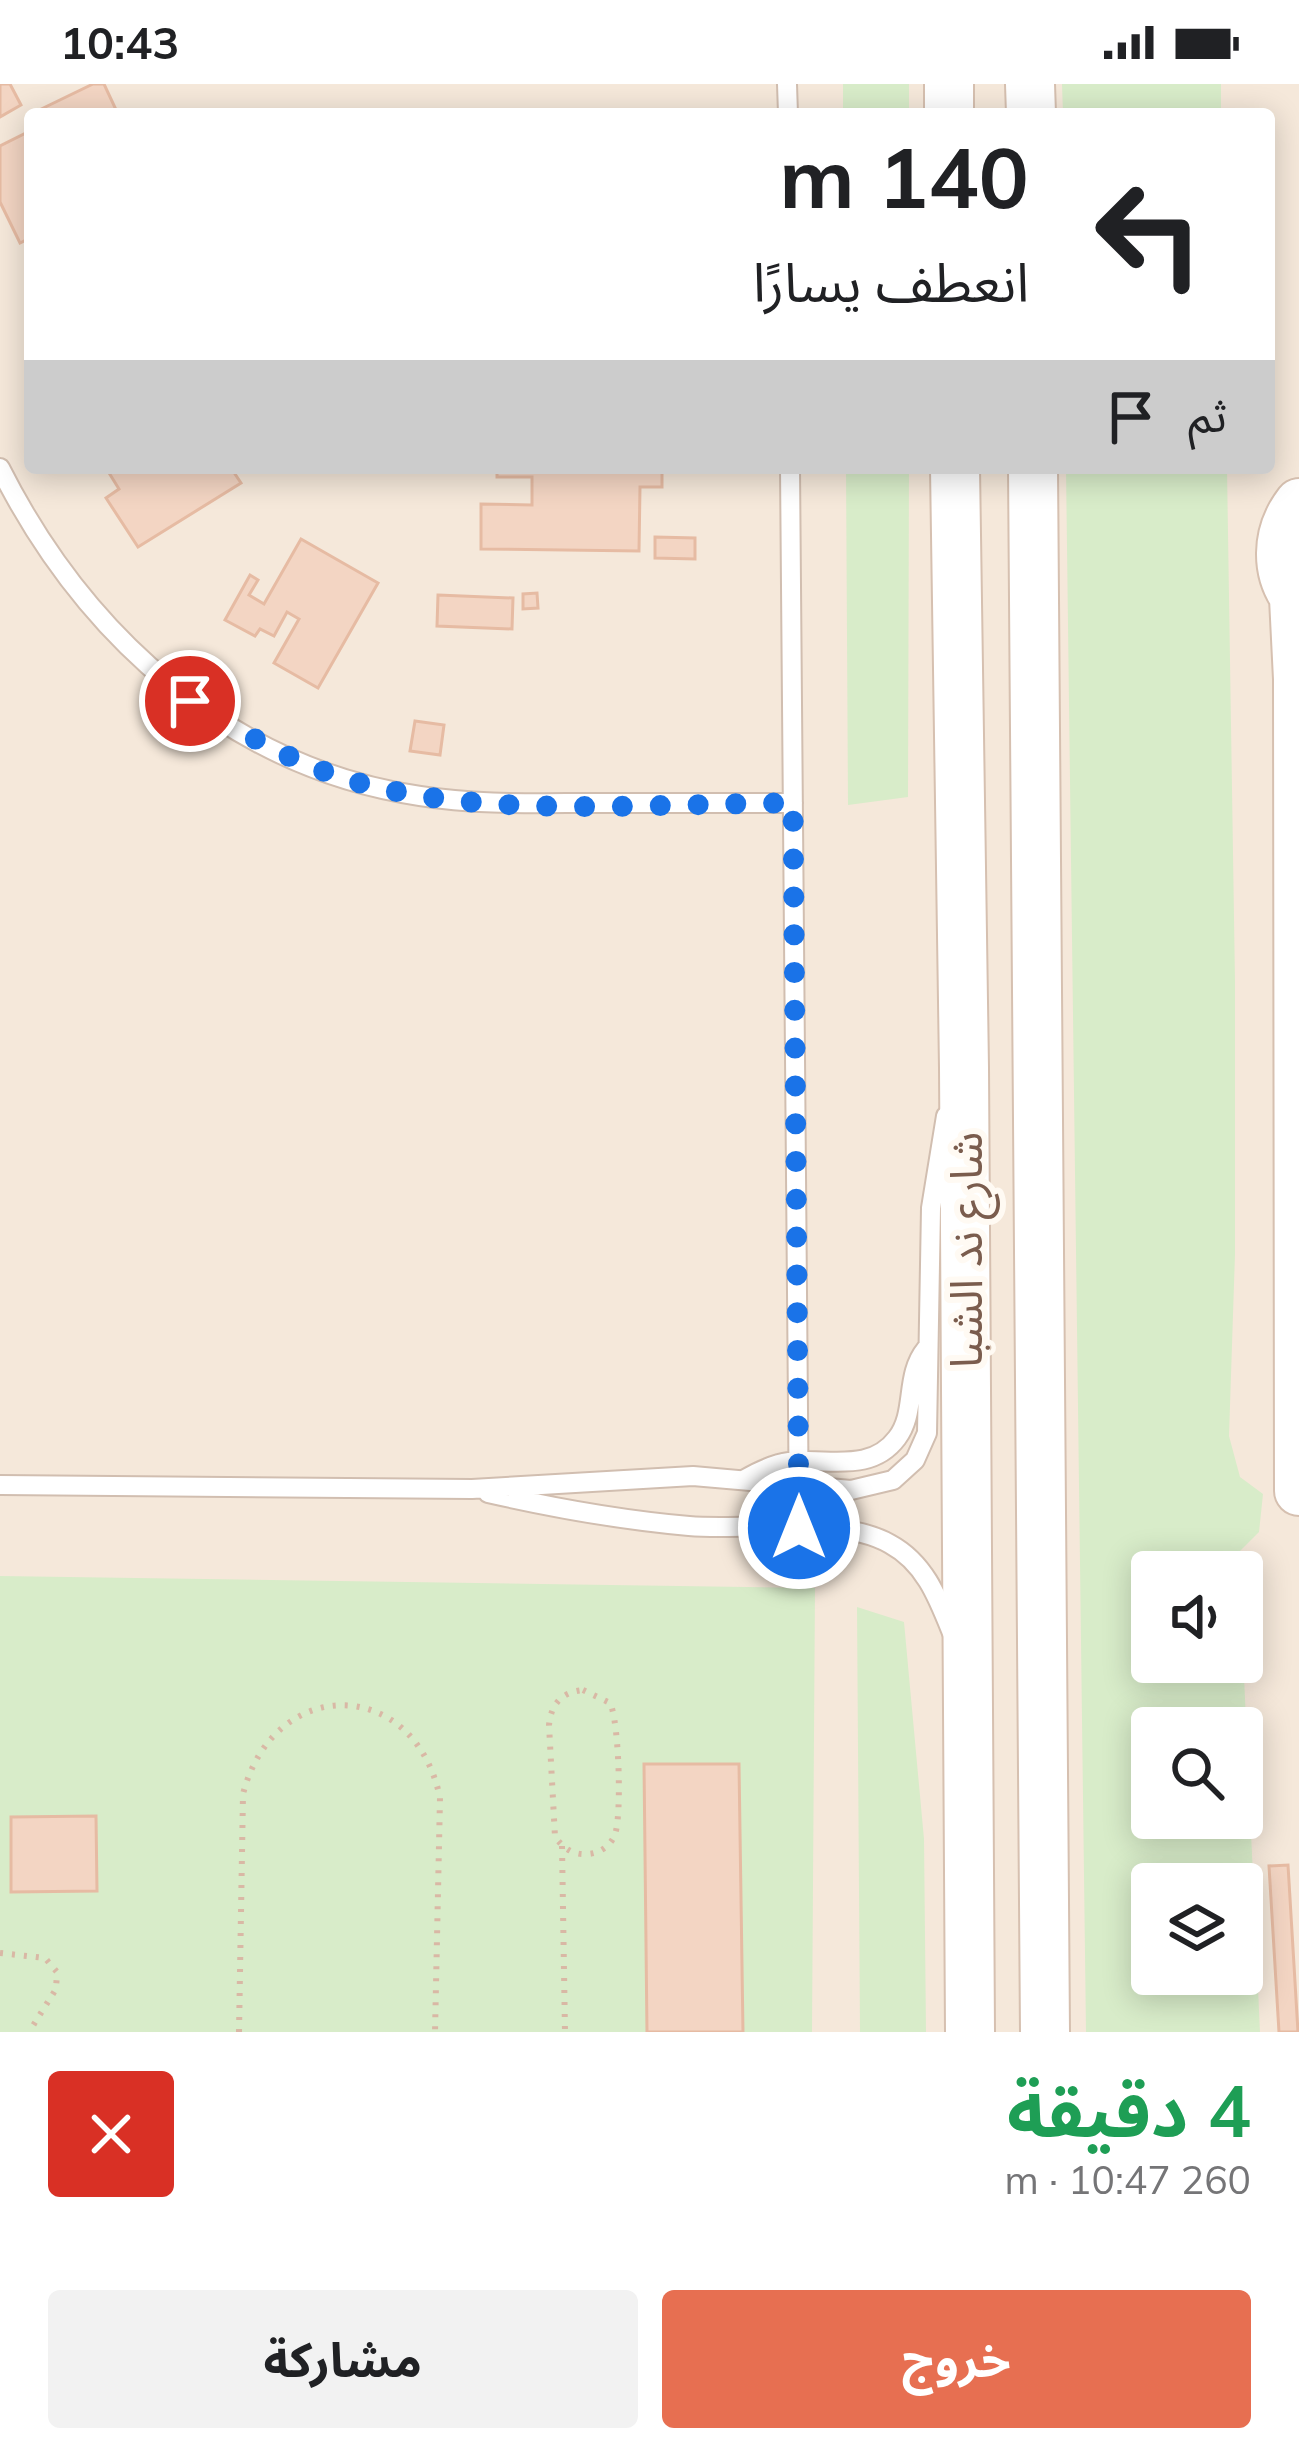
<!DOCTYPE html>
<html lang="ar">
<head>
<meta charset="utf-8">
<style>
  :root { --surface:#fff; --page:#f2f2f2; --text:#202124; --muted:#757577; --accent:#e76f51 }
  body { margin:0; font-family:Mulish,"Noto Sans Arabic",sans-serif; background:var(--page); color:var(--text); direction:rtl; height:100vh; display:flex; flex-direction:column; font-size:45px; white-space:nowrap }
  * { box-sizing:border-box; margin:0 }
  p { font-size:39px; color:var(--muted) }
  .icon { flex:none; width:66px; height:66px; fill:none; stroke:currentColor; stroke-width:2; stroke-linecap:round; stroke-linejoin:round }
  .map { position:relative; height:1948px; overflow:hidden; direction:ltr }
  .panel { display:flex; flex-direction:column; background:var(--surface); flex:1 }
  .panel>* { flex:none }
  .hud { position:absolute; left:24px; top:24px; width:1251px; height:366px; border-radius:12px; box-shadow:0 6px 30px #0003; direction:rtl; background:#fff; color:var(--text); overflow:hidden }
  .tools { position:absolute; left:1131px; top:1467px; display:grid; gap:24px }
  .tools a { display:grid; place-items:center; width:132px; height:132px; border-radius:12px; background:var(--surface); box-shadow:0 6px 30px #0003; font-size:60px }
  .pin { position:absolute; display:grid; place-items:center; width:102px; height:102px; color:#fff; margin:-51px; border:6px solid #fff; border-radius:50%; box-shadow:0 3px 12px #0007 }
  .me { position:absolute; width:132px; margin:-66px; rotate:0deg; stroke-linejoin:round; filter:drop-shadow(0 0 9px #0008) }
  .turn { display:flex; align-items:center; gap:42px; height:252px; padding:0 48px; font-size:54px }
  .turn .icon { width:156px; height:156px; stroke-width:2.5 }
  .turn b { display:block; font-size:84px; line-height:102px }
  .then { display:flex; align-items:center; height:114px; padding:0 48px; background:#0003; gap:24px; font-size:45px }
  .round { display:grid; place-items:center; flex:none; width:126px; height:126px; border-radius:12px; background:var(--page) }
  .summary { display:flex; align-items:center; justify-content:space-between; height:204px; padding:0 48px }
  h1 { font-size:72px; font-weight:700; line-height:90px; color:#1e9e55 }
  .cta { display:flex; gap:24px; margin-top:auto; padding:24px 48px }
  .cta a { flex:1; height:138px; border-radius:12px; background:var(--accent); color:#fff; font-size:48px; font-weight:700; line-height:138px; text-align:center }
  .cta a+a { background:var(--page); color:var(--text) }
  .status { display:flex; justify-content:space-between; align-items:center; height:84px; padding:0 60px; background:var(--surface); direction:ltr }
  .status svg { height:33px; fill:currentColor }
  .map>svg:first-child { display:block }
</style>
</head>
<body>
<div class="status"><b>10:43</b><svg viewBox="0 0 49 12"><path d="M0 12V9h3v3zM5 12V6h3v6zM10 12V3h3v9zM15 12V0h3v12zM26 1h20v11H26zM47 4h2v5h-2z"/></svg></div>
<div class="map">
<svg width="1299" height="1948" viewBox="0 0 1299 1948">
  <rect width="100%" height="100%" fill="#fdf6ec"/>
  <path fill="#f5e8da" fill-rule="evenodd" d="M0 0H1299V1948H0ZM30 30H1269V384H30ZM1152 1488H1242V1578H1152ZM1152 1644H1242V1734H1152ZM1152 1800H1242V1890H1152Z"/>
  <path fill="#d8ecc9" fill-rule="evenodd" d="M843 0H909V30H843Z
    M1062 0H1221V30H1063Z
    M846 384H909L908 713 848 721Z
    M1066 384H1227L1235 897V1170L1229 1352 1240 1393 1263 1410 1259 1448 1239 1468 1240 1488H1152V1578H1242V1548L1260 1948H1086ZM1152 1644H1242V1734H1152ZM1152 1800H1242V1890H1152Z
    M0 1492 815 1504 812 1948H0Z
    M857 1523 904 1538 924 1755 926 1948H860Z"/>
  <path fill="#f3d5c3" stroke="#e6bba3" stroke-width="3" d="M0 0H10L21 21 0 33Z
    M93 0H104L118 30 33 29Z
    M30 47V154L20 159 0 118V62Z
    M106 384H231L241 399 138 463 106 414 119 405Z
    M497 384H662V403H640L639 467 481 465V420L532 421V393H497Z
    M655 453 695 454V475L655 474Z
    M301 455 378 499 318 604 274 579 299 535 287 528 274 552 260 545 255 552 225 536 250 491 258 496 249 511 264 520Z
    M537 509 538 524 523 525V510Z
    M438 511 513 514 512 545 437 542Z
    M415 637 444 641 440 671 410 667Z
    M644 1680H739L743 1948H647Z
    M96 1732 97 1807 11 1808V1733Z
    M1288 1781 1298 1948H1279L1269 1782Z"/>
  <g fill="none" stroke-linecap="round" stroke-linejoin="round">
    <g stroke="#d1beb0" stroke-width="22">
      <path id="lane" d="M787 0 788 30
        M0 384C84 551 230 684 420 712 477 721 535 719 593 719 659 719 726 719 793 719
        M790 384 799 1444
        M745 1395C759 1387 773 1380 789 1378 827 1373 870 1390 897 1354 917 1328 904 1292 926 1265
        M0 1401 472 1405 693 1392 851 1406 893 1396 915 1376 927 1349 931 1124 946 1032
        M488 1409C554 1424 621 1436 689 1442 747 1447 839 1431 890 1460 925 1479 938 1514 952 1549"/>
    </g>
    <g stroke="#d6c0b0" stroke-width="52">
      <path id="secondary" d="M949 0V30
        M1030 0 1031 30
        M955 384 964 984 970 1948
        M1033 384 1045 1948
        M1299 419C1276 449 1274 489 1299 519
        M1294 514 1298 595 1299 1407"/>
    </g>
    <path stroke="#d9b8a5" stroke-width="6" stroke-dasharray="3 9" stroke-linecap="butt" d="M583 1606 610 1619C619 1636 622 1732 615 1750 611 1762 599 1770 586 1770 572 1771 563 1763 555 1753L549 1641C551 1620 562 1608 583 1606Z
      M562 1762 565 1948
      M0 1869 45 1874 57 1888 56 1905 29 1948
      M239 1948 243 1710C274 1590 415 1592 440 1714L435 1948"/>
    <use href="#lane" stroke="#fff" stroke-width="18"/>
    <use href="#secondary" stroke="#fff" stroke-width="48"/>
  </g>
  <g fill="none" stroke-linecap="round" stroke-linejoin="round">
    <path stroke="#1a73e8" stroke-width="21" stroke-dasharray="0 37.8" d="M190 617C238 646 285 674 337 692 471 737 651 719 793 719L799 1444"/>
  </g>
  <g text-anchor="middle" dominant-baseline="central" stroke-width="12" stroke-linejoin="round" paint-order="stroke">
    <g font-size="45" fill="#7a5c4d" stroke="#fffaf3">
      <text transform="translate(965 1166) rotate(-90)">شارع ند الشبا</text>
    </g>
  </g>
</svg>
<div class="tools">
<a><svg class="icon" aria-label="sound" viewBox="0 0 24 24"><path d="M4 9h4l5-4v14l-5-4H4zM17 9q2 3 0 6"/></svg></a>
<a><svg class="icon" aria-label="search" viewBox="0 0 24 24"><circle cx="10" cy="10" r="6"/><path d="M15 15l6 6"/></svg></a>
<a><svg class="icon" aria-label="layers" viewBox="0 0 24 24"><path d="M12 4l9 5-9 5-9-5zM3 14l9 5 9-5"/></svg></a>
</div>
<div class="pin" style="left:190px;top:617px;background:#d93025"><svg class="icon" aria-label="arrive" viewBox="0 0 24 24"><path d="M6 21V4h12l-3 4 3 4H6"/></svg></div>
<svg class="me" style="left:799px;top:1444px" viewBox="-20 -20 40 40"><circle r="17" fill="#1a73e8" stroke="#fff" stroke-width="3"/><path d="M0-11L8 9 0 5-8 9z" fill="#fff"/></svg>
<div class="hud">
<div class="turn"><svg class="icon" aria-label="left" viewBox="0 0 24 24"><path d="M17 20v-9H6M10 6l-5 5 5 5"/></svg><div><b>140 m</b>انعطف يسارًا</div></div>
<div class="then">ثم<svg class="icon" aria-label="arrive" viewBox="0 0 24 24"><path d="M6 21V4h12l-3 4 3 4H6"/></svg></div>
</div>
</div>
<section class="panel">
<div class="summary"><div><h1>4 دقيقة</h1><p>260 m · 10:47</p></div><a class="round" style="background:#d93025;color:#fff"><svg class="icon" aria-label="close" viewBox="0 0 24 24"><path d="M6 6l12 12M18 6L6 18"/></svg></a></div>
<div class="cta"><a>خروج</a><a>مشاركة</a></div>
</section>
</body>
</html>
